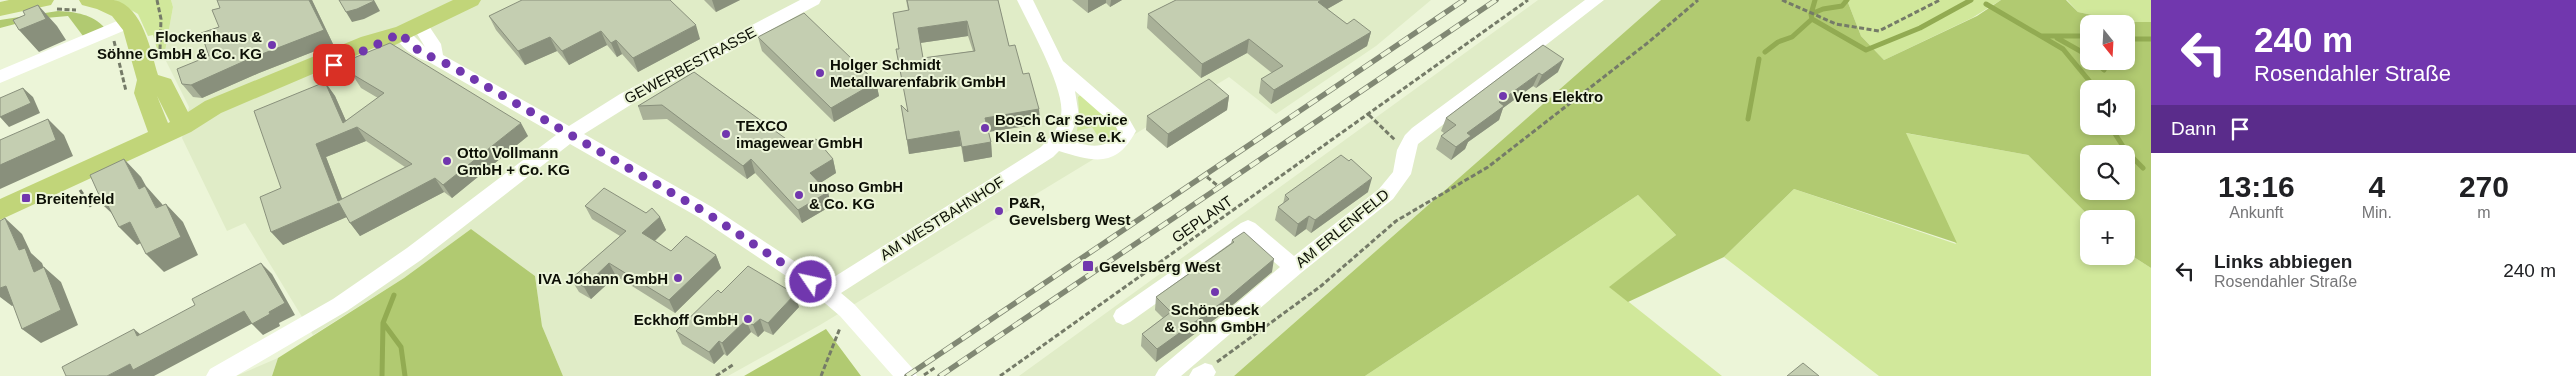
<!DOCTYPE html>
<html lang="de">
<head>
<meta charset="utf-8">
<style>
  :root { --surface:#fff; --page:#f6f6f6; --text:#202124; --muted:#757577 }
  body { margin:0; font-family:Helvetica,sans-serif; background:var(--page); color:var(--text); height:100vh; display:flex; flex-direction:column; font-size:19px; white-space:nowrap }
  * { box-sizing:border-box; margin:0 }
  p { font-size:16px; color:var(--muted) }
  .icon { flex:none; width:28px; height:28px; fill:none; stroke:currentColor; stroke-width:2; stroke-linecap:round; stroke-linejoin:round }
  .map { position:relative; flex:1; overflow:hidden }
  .side { display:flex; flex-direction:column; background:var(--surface); width:425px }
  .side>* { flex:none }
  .guide { background:#7137ae; color:#fff; overflow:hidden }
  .needle { width:32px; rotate:162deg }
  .controls { position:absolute; left:2080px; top:15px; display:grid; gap:10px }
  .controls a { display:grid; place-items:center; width:55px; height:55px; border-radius:10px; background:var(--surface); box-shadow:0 2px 8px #0003; font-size:25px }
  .pin { position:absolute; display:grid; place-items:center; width:42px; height:42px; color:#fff; margin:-21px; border-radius:10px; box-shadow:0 2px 8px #0006 }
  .me { position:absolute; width:55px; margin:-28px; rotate:304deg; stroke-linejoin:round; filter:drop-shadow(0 0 4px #0008) }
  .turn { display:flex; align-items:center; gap:18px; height:105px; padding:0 20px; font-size:22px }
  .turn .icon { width:65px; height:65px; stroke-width:2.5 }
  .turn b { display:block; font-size:35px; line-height:42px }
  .then { display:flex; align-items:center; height:48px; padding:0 20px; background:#0003; gap:10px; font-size:19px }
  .eta { display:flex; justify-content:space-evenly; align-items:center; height:85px; text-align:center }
  .eta b { font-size:30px; font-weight:600; line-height:35px }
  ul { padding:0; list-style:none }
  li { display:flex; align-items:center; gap:15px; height:65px; padding:0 20px }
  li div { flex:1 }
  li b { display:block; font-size:19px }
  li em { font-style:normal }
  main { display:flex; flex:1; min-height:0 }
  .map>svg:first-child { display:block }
</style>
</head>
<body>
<main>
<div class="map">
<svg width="2151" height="376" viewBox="0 0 2151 376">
  <rect width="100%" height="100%" fill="#ecf5d8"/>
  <path fill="#e0ecc7" d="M171 0H1431L1376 46 1276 114 1229 77 820 325 728 376H563L542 326 535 276 471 229 404 278 313 335 245 223 227 231 182 138 189 107 164 57 173 7Z
    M1538 0H1661L1234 376H1019Z
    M278 358 272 376H236Z"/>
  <path fill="#d1e89b" d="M114 0H171L173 7 164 57H156L152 53 151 51 157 49 153 35 148 36 138 14Z
    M1847 0H2001L1972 18 1884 60 1861 36Z
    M2067 0H2151V22H2126L2078 12Z
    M1081 95 1115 124 1118 132 1115 142 1104 146 1092 127 1077 131 1079 110 1078 97Z
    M1905 133 2028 155 2092 219H2089V256H2126V252L2151 268V376H1879L1724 257 1794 189 1956 244Z
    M1638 195 1676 235 1610 287 1722 376H1365Z"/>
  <path fill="#b1ca71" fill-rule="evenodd" d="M1661 0H1847L1861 36 1884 60 1977 16 2001 0H2066L2078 12 2126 22H2151V268L2126 252V219H2092L2028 155 1906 133 1957 243 1794 189 1724 257 1628 302 1609 287 1676 235 1638 195 1365 376H1234ZM2089 24H2126V61H2089ZM2089 89H2126V126H2089ZM2089 154H2126V191H2089Z
    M58 11C76 12 92 14 105 28L83 36 68 16 34 19 0 28V20Z
    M471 229 535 276 542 326 563 376H272L278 358 404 278Z
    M826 329 861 376H744Z"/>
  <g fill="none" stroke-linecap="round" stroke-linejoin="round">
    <path stroke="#92ab52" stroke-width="5" d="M1986 4 2063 49 2096 89
      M1811 14 1815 0
      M1812 19 1866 50 1920 28 1971 0
      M2042 36H2089
      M2057 38 2089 56
      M2126 39H2151
      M1765 52 1778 42 1792 37 1812 19 1811 14 1823 9 1842 6 1847 0
      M2094 61 2104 70
      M1748 119 1759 59
      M2110 126 2126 151 2143 168
      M384 324 401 347 405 376
      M382 376 383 323 394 295"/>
    <path stroke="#757b68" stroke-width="3" stroke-dasharray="5 2.5" stroke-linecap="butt" d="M157 0 161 19 160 49
      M1782 0 1836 24 1879 31 1940 0
      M57 9 76 10
      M114 41 126 91
      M1369 115 1395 140
      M1207 177 1218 186
      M80 190 92 208
      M1217 362 1321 286 1396 221 1488 167 1650 41 1698 0
      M924 375 936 367
      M716 376 734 364
      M821 376 840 328
      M1000 376 1528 0"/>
    <path fill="#fff" fill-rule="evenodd" d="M800 0H821L819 4 632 104 584 134 712 207 826 282 1041 147C1050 138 1059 129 1061 115 1066 90 1029 25 1017 0H1033L1063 61 1128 117 1136 131C1116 168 1095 162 1059 151L1053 157 841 293 854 304 913 369 917 376H893L840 316 819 298 698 217 570 144 421 260 347 311 236 376H206L210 369 333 299 407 248 556 135 429 62C413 57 401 48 393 33L395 29H407L425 47 411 24 413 20H425L441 44 443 55 569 126 620 94ZM1075 91 1116 127 1118 131C1106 152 1088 146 1068 140L1079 116Z
      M1585 0H1604L1418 144 1411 174 1393 199 1301 273 1181 376H1155L1159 369 1280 267 1247 239 1130 322 1123 325 1116 322 1113 316 1116 310 1241 223 1248 220 1255 223 1294 256 1379 189 1393 172 1397 150 1405 135 1412 128Z
      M129 16 135 18 137 22 135 26 0 83V70Z
      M1205 363 1212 365 1216 372 1214 376H1189L1193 369Z"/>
    <path fill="#c1d579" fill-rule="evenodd" d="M9 0H54L51 5 0 16V2Z
      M79 0C90 0 103 0 114 0 143 6 151 52 158 75L171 79 188 112 205 101 361 37 396 27 453 0H481L478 5 395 45 376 47 221 113 191 132 0 220V199L148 132 134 93 137 80 123 30 112 16 97 9 82 5ZM157 96 170 122 168 123Z"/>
    <g stroke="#818874" stroke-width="5.5">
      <path id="rail" d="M907 376 1464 0
        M940 376 1496 0"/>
    </g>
    <use href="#rail" stroke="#ecf5d8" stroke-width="4" stroke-dasharray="11" stroke-linecap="butt"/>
  </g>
  <path fill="#a9b198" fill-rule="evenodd" d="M217 0H312L333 44 259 73 202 98 193 97 182 84 209 56 219 27 220 8Z
    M704 0H740L716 12Z
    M906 0H998L1009 46 1039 109 1040 124 989 132 991 142 992 157 964 162 961 146 909 154 901 105 908 111V10ZM968 36 973 51 923 58 920 43Z
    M1072 0H1122L1110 7 1106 3 1088 13Z
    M1176 0H1343L1327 9 1347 24 1371 32 1367 46 1271 104 1259 93 1261 79 1272 73 1247 53 1201 78 1147 28 1148 14Z
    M489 16 700 39 638 72 622 54 617 57 607 45 569 65 557 51 525 65 496 30Z
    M758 37 876 82 879 96 834 122 762 51Z
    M1543 45 1558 72 1536 88 1533 86 1503 108 1499 120 1468 142 1465 149 1451 160 1436 149 1441 136 1444 133 1441 131 1446 118Z
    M694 72 800 149 833 159 836 173 820 183 828 192 831 206 802 223 755 173 747 179 667 119 643 120 638 106Z
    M352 74 528 136 452 198 444 192 360 236 346 217 283 245 281 188 325 82 335 96 346 121 378 98 361 88ZM366 141 405 167 342 199 326 157Z
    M1229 96 1227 110 1167 148 1146 130 1147 116Z
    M1368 192 1311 233 1306 229 1295 237 1275 220 1278 207 1283 204 1285 195Z
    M585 206 646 213 660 217 666 230 655 241 671 251 716 255 721 268 675 313 616 276 591 299 579 292 571 279 620 236 592 219Z
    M1232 240 1272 272 1222 314 1156 362 1141 346 1142 334 1163 318 1155 310 1156 297 1231 243Z
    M721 293 799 307 773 335 764 331 758 337 751 332 727 356 724 354 714 364 682 344 676 331Z"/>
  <path fill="#89907c" d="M309 0H312L333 44 259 73 202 98 191 85Z
    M374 0 380 11 364 19 352 22 346 12Z
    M712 0H740L716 12Z
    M1088 0H1106V3L1088 13Z
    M1111 0H1122L1110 7Z
    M1321 0H1343L1315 16 1318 2Z
    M38 5 57 26 66 40 39 52 19 30Z
    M967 21 968 36 920 43 918 28Z
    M696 25 700 39 638 72 633 58Z
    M601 31 607 45 569 65 562 51Z
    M1371 32 1367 46 1271 104 1274 90Z
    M550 37 557 51 525 65 518 51Z
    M1249 39 1247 53 1201 78 1202 64Z
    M616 40 622 54 617 57 611 43Z
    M1564 59 1558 72 1536 88 1542 75Z
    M1539 73 1533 86 1503 108 1499 120 1468 142 1465 149 1451 160 1456 147 1467 133 1499 102Z
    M325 82 335 96 350 130 357 127 366 141 326 157 348 214 338 201 316 144 343 123Z
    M876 82 879 96 834 122 831 108Z
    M23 88 33 97 40 113 9 127 0 117Z
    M1229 96 1227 110 1167 148 1168 134Z
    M1039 109 1040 124 987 132 985 118Z
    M48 119 64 135 73 156 0 189V165Z
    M521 123 528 136 452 198 443 185Z
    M959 131 961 146 909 154 907 140Z
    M991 142 992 157 964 162 962 147Z
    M124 159 141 177 146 186 162 204 174 226 139 189Z
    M751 159 755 173 747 179 743 166Z
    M833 159 836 173 814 187 810 173Z
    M435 178 444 192 360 236 350 223Z
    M1372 178 1368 192 1311 233 1315 220Z
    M828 192 831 206 802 223 798 210Z
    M339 203 349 216 283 245 271 232Z
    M107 204 122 223 104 206Z
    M166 204 183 222 198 255 164 272 146 254Z
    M1309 216 1306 229 1295 237 1298 224Z
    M660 217 666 230 649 246 642 233Z
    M5 218 22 234 31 253 42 263 51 287 34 272 19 250Z
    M130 222 148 239 137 245 119 227Z
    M716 255 721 268 675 313 669 300Z
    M1274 259 1272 272 1222 314 1156 362 1157 349Z
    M261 263 272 274 295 315 279 323 280 326 263 335 252 324 269 312Z
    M609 263 616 276 591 299 584 287Z
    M44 267 61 282 78 325 41 343 22 329Z
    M6 286 24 300 12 306 0 297V288Z
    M795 294 799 307 773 335 768 323Z
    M244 311 255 322 154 376H107L130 364Z
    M760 319 764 331 758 337 753 325Z
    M746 320 751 332 727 356 722 343Z
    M134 329 147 340 137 336Z
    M719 341 724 354 714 364 709 352Z"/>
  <path fill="#c4ceb1" stroke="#89907c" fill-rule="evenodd" d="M217 0H309L324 30 249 59 191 85 182 84 177 69 209 56 201 33 219 27 212 10 220 8Z
    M339 0H373L374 1 357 9 346 12Z
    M522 0H670L696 25 633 58 616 40 611 43 601 31 562 51 550 37 518 51 489 16Z
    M907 0H998L1009 46 1015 45 1023 74 1029 73 1039 109 985 118 991 142 962 147 959 131 907 140 901 105 908 112 896 49H899L893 13 909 10ZM967 21 975 51 923 58 918 28Z
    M1176 0H1321L1318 2 1347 24 1354 19 1371 32 1274 90 1261 79 1283 66 1249 39 1202 64 1148 14Z
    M38 5 46 19 19 30 13 20 25 15 23 11Z
    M804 13 876 82 831 108 758 37Z
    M390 43 521 123 443 185 435 178 350 223 339 203 271 232 260 197 281 188 254 111 325 82 343 123 384 93 352 74 344 62ZM357 127 412 164 338 201 316 144Z
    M1543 45 1564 59 1542 75 1539 73 1499 102 1504 106 1467 133 1471 136 1456 147 1441 136 1456 125 1446 118Z
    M694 72 800 149 816 139 833 159 810 173 828 192 798 210 751 159 743 166 662 105 638 106Z
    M1209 79 1229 96 1168 134 1147 116Z
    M23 88 31 103 0 117V98Z
    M48 119 56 140 0 165V140Z
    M1341 155 1349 161 1351 159 1372 178 1315 220 1309 216 1298 224 1278 207 1289 199 1285 195Z
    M124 159 139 189 145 186 156 208 166 204 181 237 146 254 130 222 119 227 107 204 104 206 90 175Z
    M604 188 646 213 652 208 660 217 642 233 671 251 686 236 716 255 669 300 609 263 584 287 571 279 626 231 585 206Z
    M5 218 19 250 25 248 34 272 44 267 61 310 22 329 6 286 0 288V221Z
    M1244 232 1274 259 1224 301 1157 349 1142 334 1171 312 1156 297 1234 242 1232 240Z
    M261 263 285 303 269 312 270 314 252 324 244 311 133 370 130 364 107 376H66L62 367 134 329 137 336 195 305 192 299Z
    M748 266 795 294 768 323 760 319 753 325 746 320 722 343 719 341 709 352 676 331 718 290 721 293Z
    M1803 363 1819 376H1787Z"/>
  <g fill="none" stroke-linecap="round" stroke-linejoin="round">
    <path stroke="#7137ae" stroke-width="9" stroke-dasharray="0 16.2" d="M334 65 401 33C418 55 428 54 451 66L705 212 811 282"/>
  </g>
  <g fill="#7137ae" stroke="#ecf5d8" stroke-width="2">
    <circle cx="272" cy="45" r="5"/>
    <circle cx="820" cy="73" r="5"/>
    <circle cx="1503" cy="96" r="5"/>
    <circle cx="985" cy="128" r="5"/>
    <circle cx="726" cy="134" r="5"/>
    <circle cx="447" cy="161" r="5"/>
    <circle cx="799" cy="195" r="5"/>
    <rect x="21" y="193" width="10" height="10" rx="2.5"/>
    <circle cx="999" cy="211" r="5"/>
    <rect x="1082" y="260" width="12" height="12" rx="2.5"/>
    <circle cx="678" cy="278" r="5"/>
    <circle cx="1215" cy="292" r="5"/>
    <circle cx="748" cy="319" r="5"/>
  </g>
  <g text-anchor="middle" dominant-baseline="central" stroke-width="4" stroke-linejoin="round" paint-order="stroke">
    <g font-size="15" font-weight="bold" fill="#0d1006" stroke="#ecf5d8" text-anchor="start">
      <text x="262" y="36" text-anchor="end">Flockenhaus &amp;<tspan x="262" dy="17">Söhne GmbH &amp; Co. KG</tspan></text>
      <text x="830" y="64">Holger Schmidt<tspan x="830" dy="17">Metallwarenfabrik GmbH</tspan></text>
      <text x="1513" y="96">Vens Elektro</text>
      <text x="995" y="119">Bosch Car Service<tspan x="995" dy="17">Klein &amp; Wiese e.K.</tspan></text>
      <text x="736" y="125">TEXCO<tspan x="736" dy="17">imagewear GmbH</tspan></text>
      <text x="457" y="152">Otto Vollmann<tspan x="457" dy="17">GmbH + Co. KG</tspan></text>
      <text x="809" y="186">unoso GmbH<tspan x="809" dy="17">&amp; Co. KG</tspan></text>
      <text x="36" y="198">Breitenfeld</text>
      <text x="1009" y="202">P&amp;R,<tspan x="1009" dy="17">Gevelsberg West</tspan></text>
      <text x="1099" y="266">Gevelsberg West</text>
      <text x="668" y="278" text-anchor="end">IVA Johann GmbH</text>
      <text x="1215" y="309" text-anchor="middle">Schönebeck<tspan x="1215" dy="17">&amp; Sohn GmbH</tspan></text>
      <text x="738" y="319" text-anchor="end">Eckhoff GmbH</text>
    </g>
    <g font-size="15" fill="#0d1006" stroke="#ecf5d8">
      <text transform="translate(690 65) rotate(-28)">GEWERBESTRASSE</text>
      <text transform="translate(942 218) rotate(-32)">AM WESTBAHNHOF</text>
      <text transform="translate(1202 219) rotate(-35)">GEPLANT</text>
      <text transform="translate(1342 228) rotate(-39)">AM ERLENFELD</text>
    </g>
  </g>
</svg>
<div class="controls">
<a><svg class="needle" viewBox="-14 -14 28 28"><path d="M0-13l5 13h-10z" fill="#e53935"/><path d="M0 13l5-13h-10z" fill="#757577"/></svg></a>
<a><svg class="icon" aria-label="sound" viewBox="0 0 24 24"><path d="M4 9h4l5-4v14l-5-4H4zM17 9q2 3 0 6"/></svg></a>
<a><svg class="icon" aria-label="search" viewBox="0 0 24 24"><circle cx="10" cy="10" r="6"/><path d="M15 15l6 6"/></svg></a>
<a>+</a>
</div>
<div class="pin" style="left:334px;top:65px;background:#d93025"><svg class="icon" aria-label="arrive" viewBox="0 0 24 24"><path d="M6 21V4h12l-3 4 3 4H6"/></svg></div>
<svg class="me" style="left:811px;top:282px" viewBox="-20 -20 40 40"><circle r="17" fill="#7137ae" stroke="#fff" stroke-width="3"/><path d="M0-11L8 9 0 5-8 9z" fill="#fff"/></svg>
</div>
<section class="side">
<div class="guide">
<div class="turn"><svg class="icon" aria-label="left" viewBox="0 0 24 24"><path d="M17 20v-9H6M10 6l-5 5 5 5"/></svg><div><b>240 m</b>Rosendahler Straße</div></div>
<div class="then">Dann<svg class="icon" aria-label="arrive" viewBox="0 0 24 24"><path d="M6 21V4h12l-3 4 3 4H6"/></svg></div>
</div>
<div class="eta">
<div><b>13:16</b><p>Ankunft</p></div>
<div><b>4</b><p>Min.</p></div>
<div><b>270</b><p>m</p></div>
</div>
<ul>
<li><svg class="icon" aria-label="left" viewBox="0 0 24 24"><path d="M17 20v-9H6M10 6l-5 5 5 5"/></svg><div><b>Links abbiegen</b><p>Rosendahler Straße</p></div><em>240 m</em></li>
</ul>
</section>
</main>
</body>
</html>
